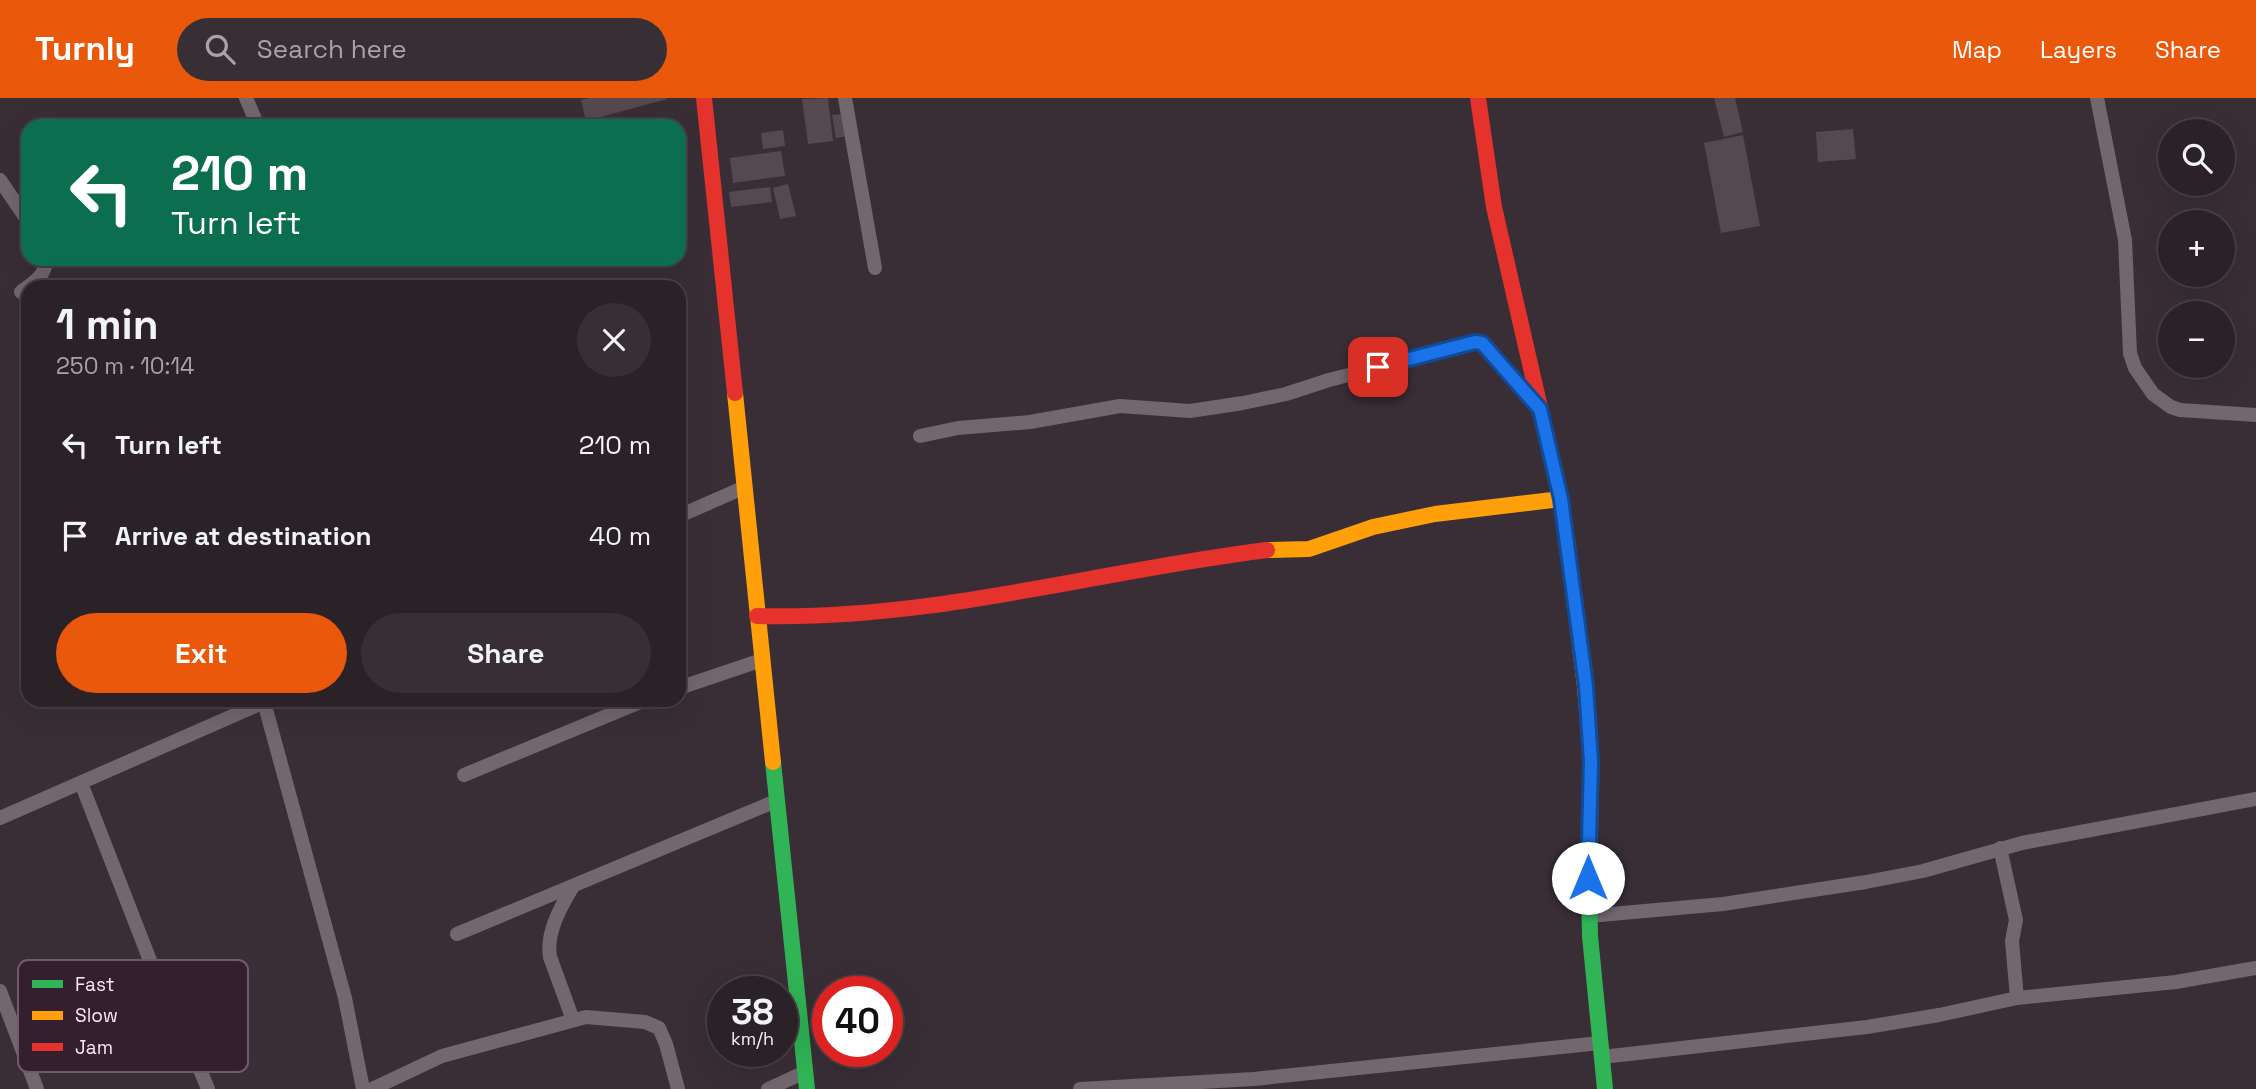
<!DOCTYPE html>
<html lang="en">
<head>
<meta charset="utf-8">
<style>
  :root { --surface:#2b2228; --page:#372f34; --text:#f1f3f6; --muted:#a6a4a8; --line:#473f45; --accent:#ea580c }
  body { margin:0; font-family:"Space Grotesk",sans-serif; background:var(--page); color:var(--text); height:100vh; display:flex; flex-direction:column; font-size:26px; white-space:nowrap }
  * { box-sizing:border-box; margin:0 }
  p { font-size:23px; color:var(--muted) }
  .icon { flex:none; width:38px; height:38px; fill:none; stroke:currentColor; stroke-width:2; stroke-linecap:round; stroke-linejoin:round }
  .map { position:relative; flex:1; overflow:hidden }
  .sheet { position:absolute; left:21px; top:182px; width:665px; height:427px; display:flex; flex-direction:column; background:var(--surface); border-radius:21px; box-shadow:0 7px 28px #0002,0 0 0 2px var(--line) }
  .sheet>* { flex:none }
  .hud { position:absolute; left:21px; top:21px; width:665px; height:147px; border-radius:21px; box-shadow:0 7px 28px #0002,0 0 0 2px var(--line); background:#0b6e4f; color:#fff; overflow:hidden }
  .tools { position:absolute; left:2158px; top:21px; display:grid; gap:14px }
  .tools a { display:grid; place-items:center; width:77px; height:77px; border-radius:50%; background:var(--surface); box-shadow:0 7px 28px #0002,0 0 0 2px var(--line); font-size:35px }
  .speed { position:absolute; left:707px; top:878px; display:flex; gap:14px; font-size:35px; font-weight:700; text-align:center }
  .speed>* { display:grid; place-content:center; width:91px; height:91px; border-radius:50%; background:var(--surface); box-shadow:0 7px 28px #0002,0 0 0 2px var(--line); line-height:1 }
  .speed small { font-size:18px; font-weight:400 }
  .speed .limit { border:10px solid #d22; background:#fff; color:#111 }
  .pin { position:absolute; display:grid; place-items:center; width:60px; height:60px; color:#fff; margin:-30px; border-radius:14px; box-shadow:0 4px 10px #0006 }
  .me { position:absolute; width:77px; margin:-38px; rotate:0deg; stroke-linejoin:round; filter:drop-shadow(0 0 5px #0008) }
  .turn { display:flex; align-items:center; gap:24px; height:147px; padding:0 35px; font-size:32px }
  .turn .icon { width:91px; height:91px; stroke-width:2.5 }
  .turn b { display:block; font-size:49px; line-height:60px }
  .round { display:grid; place-items:center; flex:none; width:74px; height:74px; border-radius:37px; background:var(--page) }
  .summary { display:flex; align-items:center; justify-content:space-between; height:119px; padding:0 35px }
  h1 { font-size:42px; font-weight:800; line-height:52px }
  .cta { display:flex; gap:14px; margin-top:auto; padding:14px 35px }
  .cta a { flex:1; height:80px; border-radius:42px; background:var(--accent); color:#fff; font-size:28px; font-weight:800; line-height:80px; text-align:center }
  .cta a+a { background:var(--page); color:var(--text) }
  ul { padding:0; list-style:none }
  li { display:flex; align-items:center; gap:21px; height:91px; padding:0 35px }
  li div { flex:1 }
  li b { display:block; font-size:26px }
  li em { font-style:normal }
  header { display:flex; align-items:center; gap:42px; box-sizing:border-box; height:98px; padding:0 35px; background:var(--accent); color:#fff }
  header strong { font-size:33px }
  nav { display:flex; gap:38px; margin-inline-start:auto; font-size:24px }
  .search { width:490px; height:63px; background:var(--page); display:flex; align-items:center; gap:18px; box-sizing:border-box; padding:0 24px; border-radius:38px; color:var(--muted); font-size:26px }
  .map>svg:first-child { display:block }
</style>
</head>
<body>
<header>
<strong>Turnly</strong>
<div class="search"><svg class="icon" aria-label="search" viewBox="0 0 24 24"><circle cx="10" cy="10" r="6"/><path d="M15 15l6 6"/></svg>Search here</div>
<nav><a>Map</a><a>Layers</a><a>Share</a></nav>
</header>
<div class="map">
<svg width="2256" height="991" viewBox="0 0 2256 991">
  <rect width="100%" height="100%" fill="#392e36"/>
  <path fill="#554851" d="M589 0H666L667 1 586 23 581 2Z
    M828 0 833 43 808 46 802 1Z
    M1714 0H1735L1743 34 1724 39Z
    M845 16 848 38 836 40 832 17Z
    M1853 31 1856 61 1818 64 1816 34Z
    M783 32 785 48 763 51 761 35Z
    M1743 37 1760 128 1721 135 1704 45Z
    M781 53 785 78 733 85 730 60Z
    M788 86 796 118 780 121 773 90Z
    M770 89 772 104 731 109 729 94Z"/>
  <g fill="none" stroke-linecap="round" stroke-linejoin="round">
    <path stroke="#72666f" stroke-width="14" d="M246 0 258 28
      M845 0 875 170
      M2097 0 2125 142 2130 255 2135 270 2153 296 2171 309 2180 312 2256 317
      M0 82 28 123
      M21 194C34 184 46 178 46 161
      M920 338 958 330 1030 324 1120 308 1190 313 1243 305 1286 296 1329 282 1479 244 1486 247 1537 307
      M679 418 743 390
      M679 590 762 562
      M264 604 345 900 363 991
      M464 677 645 602
      M81 685 158 883 185 935 208 991
      M0 720 269 602
      M2000 750 2016 822 2012 843 2017 900
      M572 790C560 810 546 835 550 859L573 922
      M1589 818 1723 806 1866 784 1923 773 2022 745 2256 701
      M457 836 776 703
      M0 893 37 991
      M1602 959 1867 929 1939 917 2017 900 2176 884 2256 870
      M372 991 442 958 586 919 645 924 659 930 666 946 678 991
      M768 991 805 974
      M1080 991 1254 981 1600 945"/>
    <path stroke="#30b455" stroke-width="16" d="M773 664 807 991
      M1589 798 1590 838 1605 991"/>
    <path stroke="#ff9f0a" stroke-width="16" d="M735 295 773 664
      M1267 452 1309 451 1373 429 1435 416 1561 401
      M1573 492 1585 588 1591 664 1589 798"/>
    <path stroke="#e5322d" stroke-width="16" d="M704 0 735 295
      M1478 0 1494 109 1561 401 1573 492
      M757 518C930 523 1097 473 1267 452"/>
  </g>
  <g fill="none" stroke-linecap="round" stroke-linejoin="round">
    <g stroke="#114b97" stroke-width="18">
      <path id="route" d="M1378 269 1475 244 1482 245 1540 311 1561 401 1586 588 1591 664 1588 780"/>
    </g>
    <use href="#route" stroke="#1a73e8" stroke-width="12"/>
  </g>
  <rect x="18" y="862" width="230" height="112" rx="10" fill="#341f2e" stroke="#6e5c69" stroke-width="2"/>
  <rect x="32" y="882" width="31" height="8" fill="#30b455"/>
  <rect x="32" y="913" width="31" height="9" fill="#ff9f0a"/>
  <rect x="32" y="945" width="31" height="8" fill="#e5322d"/>
  <g font-size="19" fill="#f7e9f3">
    <text x="75" y="893">Fast</text>
    <text x="75" y="924">Slow</text>
    <text x="75" y="956">Jam</text>
  </g>
</svg>
<div class="tools">
<a><svg class="icon" aria-label="search" viewBox="0 0 24 24"><circle cx="10" cy="10" r="6"/><path d="M15 15l6 6"/></svg></a>
<a>+</a>
<a>−</a>
</div>
<div class="speed"><div>38<small>km/h</small></div><div class="limit">40</div></div>
<div class="pin" style="left:1378px;top:269px;background:#d93025"><svg class="icon" aria-label="arrive" viewBox="0 0 24 24"><path d="M6 21V4h12l-3 4 3 4H6"/></svg></div>
<svg class="me" style="left:1588px;top:780px" viewBox="-20 -20 40 40"><circle r="19" fill="#fff"/><path d="M0-13L10 11 0 6-10 11z" fill="#1a73e8"/></svg>
<div class="hud">
<div class="turn"><svg class="icon" aria-label="left" viewBox="0 0 24 24"><path d="M17 20v-9H6M10 6l-5 5 5 5"/></svg><div><b>210 m</b>Turn left</div></div>
</div>
<section class="sheet">
<div class="summary"><div><h1>1 min</h1><p>250 m · 10:14</p></div><a class="round"><svg class="icon" aria-label="close" viewBox="0 0 24 24"><path d="M6 6l12 12M18 6L6 18"/></svg></a></div>
<ul>
<li><svg class="icon" aria-label="left" viewBox="0 0 24 24"><path d="M17 20v-9H6M10 6l-5 5 5 5"/></svg><div><b>Turn left</b></div><em>210 m</em></li>
<li><svg class="icon" aria-label="arrive" viewBox="0 0 24 24"><path d="M6 21V4h12l-3 4 3 4H6"/></svg><div><b>Arrive at destination</b></div><em>40 m</em></li>
</ul>
<div class="cta"><a>Exit</a><a>Share</a></div>
</section>
</div>
</body>
</html>
